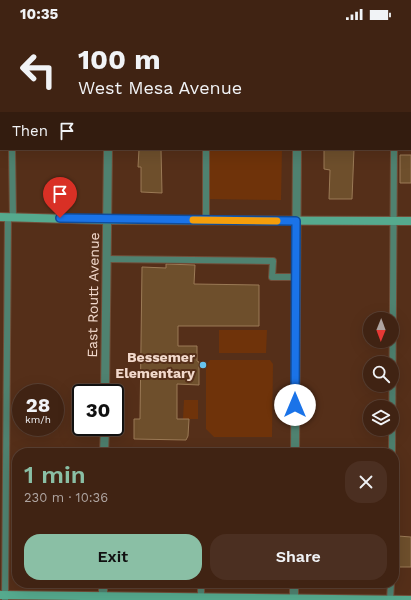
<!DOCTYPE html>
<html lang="en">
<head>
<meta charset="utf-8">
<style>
  :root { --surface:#402313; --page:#4b2f21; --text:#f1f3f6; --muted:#aea4a0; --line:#594033; --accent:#8abfa5 }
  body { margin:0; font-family:"Work Sans",sans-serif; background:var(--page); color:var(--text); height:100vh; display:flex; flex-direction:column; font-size:15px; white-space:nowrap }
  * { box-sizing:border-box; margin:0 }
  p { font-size:13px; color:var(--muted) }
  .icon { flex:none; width:22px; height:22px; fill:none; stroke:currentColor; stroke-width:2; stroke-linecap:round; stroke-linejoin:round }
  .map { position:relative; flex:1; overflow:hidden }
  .drawer { position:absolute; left:12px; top:420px; width:387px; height:140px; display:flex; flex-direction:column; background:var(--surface); border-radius:16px; box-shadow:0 4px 16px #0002,0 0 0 1px var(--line) }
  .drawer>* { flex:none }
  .guide { position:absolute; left:0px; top:0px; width:411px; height:122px; box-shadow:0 4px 16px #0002,0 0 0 1px var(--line); background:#402313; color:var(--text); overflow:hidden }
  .needle { width:26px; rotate:181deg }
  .tools { position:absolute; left:363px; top:284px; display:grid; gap:8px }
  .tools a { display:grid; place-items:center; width:36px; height:36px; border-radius:50%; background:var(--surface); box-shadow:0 4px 16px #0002,0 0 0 1px var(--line); font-size:20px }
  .speed { position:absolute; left:12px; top:356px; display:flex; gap:8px; font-size:20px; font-weight:700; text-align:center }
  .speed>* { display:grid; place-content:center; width:52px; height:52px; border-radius:50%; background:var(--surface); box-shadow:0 4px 16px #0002,0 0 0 1px var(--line); line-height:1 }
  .speed small { font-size:10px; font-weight:400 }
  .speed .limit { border:2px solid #111; border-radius:6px; background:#fff; color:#111 }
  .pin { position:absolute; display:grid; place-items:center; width:34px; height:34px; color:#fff; margin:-41px -17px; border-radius:50% 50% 50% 0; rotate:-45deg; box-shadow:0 0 4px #0007 }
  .pin .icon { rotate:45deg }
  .me { position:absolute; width:44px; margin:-22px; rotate:0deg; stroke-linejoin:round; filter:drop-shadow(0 0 3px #0008) }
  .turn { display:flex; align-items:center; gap:14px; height:84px; padding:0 12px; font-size:18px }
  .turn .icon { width:52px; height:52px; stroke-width:2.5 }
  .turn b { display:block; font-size:28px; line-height:34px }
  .then { display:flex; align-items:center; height:38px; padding:0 12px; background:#0003; gap:8px; font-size:15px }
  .round { display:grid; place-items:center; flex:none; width:42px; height:42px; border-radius:16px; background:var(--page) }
  .headline { display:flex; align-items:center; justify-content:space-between; height:68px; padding:0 12px }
  h1 { font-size:24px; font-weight:600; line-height:30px; color:var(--accent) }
  .button { display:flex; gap:8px; margin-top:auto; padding:8px 12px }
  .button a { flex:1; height:46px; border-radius:16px; background:var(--accent); color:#111; font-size:16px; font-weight:600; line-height:46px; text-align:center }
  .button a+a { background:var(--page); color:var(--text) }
  .status { display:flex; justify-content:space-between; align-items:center; height:28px; padding:0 20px; background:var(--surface); direction:ltr }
  .status svg { height:11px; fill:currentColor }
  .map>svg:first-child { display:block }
</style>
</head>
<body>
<div class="status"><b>10:35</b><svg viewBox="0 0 49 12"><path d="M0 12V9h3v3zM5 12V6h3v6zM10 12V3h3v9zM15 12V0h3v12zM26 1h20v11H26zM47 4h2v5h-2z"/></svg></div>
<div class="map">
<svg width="411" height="572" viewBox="0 0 411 572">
  <rect width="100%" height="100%" fill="#552f19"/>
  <path fill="#6f330a" d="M210 121H282L281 172 209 171Z
    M219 302H267L266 325H219Z
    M210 332H270L273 336 272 409H214L206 401V337Z
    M184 372H198V391H183Z"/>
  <path fill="#6e4f2c" stroke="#9b7a56" d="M139 121H161L162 165 141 164V139H138Z
    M324 121H354L352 171H329L330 142 324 141Z
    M400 127H411V155H400Z
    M166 236 195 237 194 256 259 257V298H178V318H197V333L199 334V357L177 356V391H189L188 408 186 412 134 411V391H140L142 239 166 240Z
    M398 508 411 509V539H398Z"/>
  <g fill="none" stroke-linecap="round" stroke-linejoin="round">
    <g stroke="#714e39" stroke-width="8">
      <path id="lane" d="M13 1V0
        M207 1V0
        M395 1V0
        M12 121 13 190
        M206 192V121
        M106 231 273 233 272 249H296
        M104 425H122
        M392 425 394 121
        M5 572 8 189
        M201 572V555
        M390 572 391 555"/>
    </g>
    <g stroke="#714e39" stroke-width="10">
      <path id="street" d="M110 1V0
        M299 1V0
        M105 365 108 121
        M104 425 105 399
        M295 425 297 121
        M103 572V555
        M294 572V555"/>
    </g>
    <g stroke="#714e39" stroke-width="10">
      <path id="secondary" d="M0 189 106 192 411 193
        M0 567 411 572"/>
    </g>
    <use href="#lane" stroke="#4f8270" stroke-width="6"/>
    <use href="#street" stroke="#4f8270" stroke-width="8"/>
    <use href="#secondary" stroke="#55aa8e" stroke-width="8"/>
  </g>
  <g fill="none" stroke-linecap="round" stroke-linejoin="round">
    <g stroke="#114b97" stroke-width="10">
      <path id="route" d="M60 190 296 193 295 377"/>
    </g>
    <use href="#route" stroke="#1a73e8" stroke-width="7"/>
    <path stroke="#f59e0b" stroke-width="7" d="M193 192 277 193"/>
  </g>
  <circle fill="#66c4ef" stroke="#552f19" stroke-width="1.5" cx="203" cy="337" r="4"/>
  <g text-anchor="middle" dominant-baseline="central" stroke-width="4" stroke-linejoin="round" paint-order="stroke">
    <g font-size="14" fill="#f2d9cc" stroke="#552f19">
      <text transform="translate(93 267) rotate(-89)">East Routt Avenue</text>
    </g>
    <g font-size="14" font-weight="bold" fill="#f2d9cc" stroke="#552f19" text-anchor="end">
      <text x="195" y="329">Bessemer<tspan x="195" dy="16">Elementary</tspan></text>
    </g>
  </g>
</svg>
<div class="tools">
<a><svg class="needle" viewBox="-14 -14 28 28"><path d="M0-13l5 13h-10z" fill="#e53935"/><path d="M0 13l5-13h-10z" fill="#aea4a0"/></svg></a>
<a><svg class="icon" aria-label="search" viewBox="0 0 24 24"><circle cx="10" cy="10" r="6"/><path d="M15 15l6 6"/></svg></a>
<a><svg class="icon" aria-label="layers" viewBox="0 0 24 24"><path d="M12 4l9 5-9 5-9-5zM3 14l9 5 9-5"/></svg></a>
</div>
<div class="speed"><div>28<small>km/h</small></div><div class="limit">30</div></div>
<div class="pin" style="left:60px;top:190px;background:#d93025"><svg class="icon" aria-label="arrive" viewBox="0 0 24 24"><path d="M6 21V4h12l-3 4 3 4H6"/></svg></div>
<svg class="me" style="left:295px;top:377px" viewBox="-20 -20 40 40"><circle r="19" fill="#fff"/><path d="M0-13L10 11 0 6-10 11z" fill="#1a73e8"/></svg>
<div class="guide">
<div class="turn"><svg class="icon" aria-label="left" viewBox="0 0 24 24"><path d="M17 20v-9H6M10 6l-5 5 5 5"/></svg><div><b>100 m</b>West Mesa Avenue</div></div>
<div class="then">Then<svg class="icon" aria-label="arrive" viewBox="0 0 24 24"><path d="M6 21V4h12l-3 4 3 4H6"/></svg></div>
</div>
<section class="drawer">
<div class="headline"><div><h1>1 min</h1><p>230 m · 10:36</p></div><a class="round"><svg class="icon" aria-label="close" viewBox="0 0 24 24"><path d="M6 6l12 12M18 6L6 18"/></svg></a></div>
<div class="button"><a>Exit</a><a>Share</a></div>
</section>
</div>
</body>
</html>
